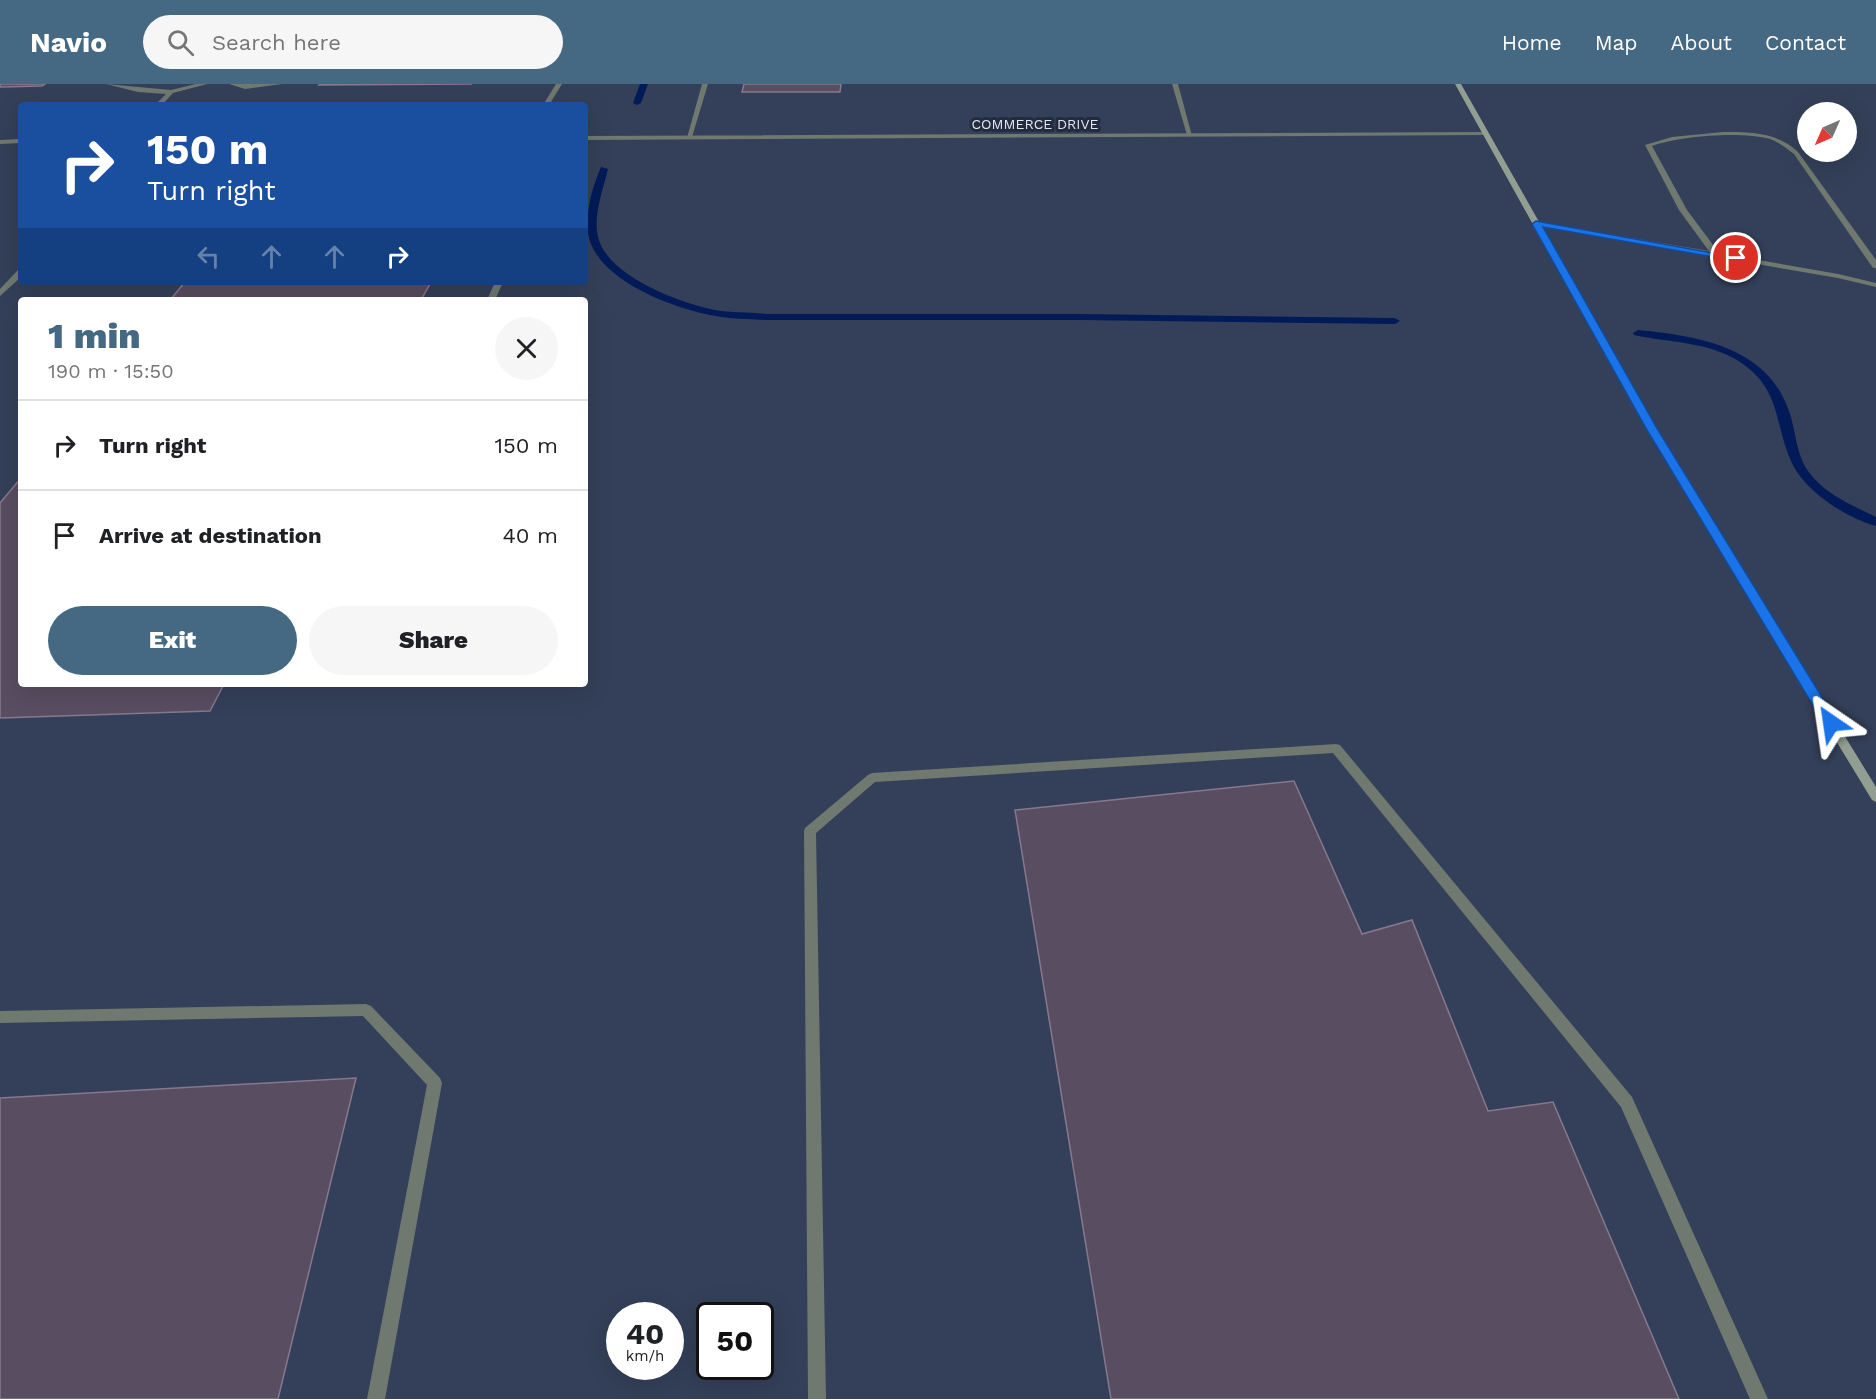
<!DOCTYPE html>
<html lang="en">
<head>
<meta charset="utf-8">
<style>
  :root { --surface:#fff; --page:#f6f6f6; --text:#202124; --muted:#757577; --line:#e0e0e0; --accent:#456982 }
  body { margin:0; font-family:"Work Sans",sans-serif; background:var(--page); color:var(--text); height:100vh; display:flex; flex-direction:column; font-size:22px; white-space:nowrap }
  * { box-sizing:border-box; margin:0 }
  p { font-size:20px; color:var(--muted) }
  .icon { flex:none; width:33px; height:33px; fill:none; stroke:currentColor; stroke-width:2; stroke-linecap:round; stroke-linejoin:round }
  .map { position:relative; flex:1; overflow:hidden }
  .drawer { position:absolute; left:18px; top:213px; width:570px; height:390px; display:flex; flex-direction:column; background:var(--surface); border-radius:6px; box-shadow:0 6px 24px #0002 }
  .drawer>* { flex:none }
  .guide { position:absolute; left:18px; top:18px; width:570px; height:183px; border-radius:6px; box-shadow:0 6px 24px #0002; background:#1a4fa0; color:#fff; overflow:hidden }
  .needle { width:39px; rotate:225deg }
  .controls { position:absolute; left:1797px; top:18px; display:grid; gap:12px }
  .controls a { display:grid; place-items:center; width:60px; height:60px; border-radius:50%; background:var(--surface); box-shadow:0 6px 24px #0002; font-size:30px }
  .speed { position:absolute; left:606px; top:1218px; display:flex; gap:12px; font-size:30px; font-weight:700; text-align:center }
  .speed>* { display:grid; place-content:center; width:78px; height:78px; border-radius:50%; background:var(--surface); box-shadow:0 6px 24px #0002; line-height:1 }
  .speed small { font-size:15px; font-weight:400 }
  .speed .limit { border:3px solid #111; border-radius:9px; background:#fff; color:#111 }
  .pin { position:absolute; display:grid; place-items:center; width:51px; height:51px; color:#fff; margin:-26px; border:3px solid #fff; border-radius:50%; box-shadow:0 2px 6px #0007 }
  .me { position:absolute; width:66px; margin:-33px; rotate:328deg; stroke-linejoin:round; filter:drop-shadow(0 0 4px #0008) }
  .turn { display:flex; align-items:center; gap:21px; height:126px; padding:0 30px; font-size:27px }
  .turn .icon { width:78px; height:78px; stroke-width:2.5 }
  .turn b { display:block; font-size:42px; line-height:51px }
  .lanes { display:flex; align-items:center; height:57px; padding:0 30px; background:#0003; justify-content:center; gap:30px; direction:ltr }
  .lanes .off { opacity:.35 }
  .round { display:grid; place-items:center; flex:none; width:63px; height:63px; border-radius:32px; background:var(--page) }
  .overview { display:flex; align-items:center; justify-content:space-between; height:102px; padding:0 30px }
  h1 { font-size:36px; font-weight:800; line-height:45px; color:var(--accent) }
  .action { display:flex; gap:12px; margin-top:auto; padding:12px 30px }
  .action a { flex:1; height:69px; border-radius:36px; background:var(--accent); color:#fff; font-size:24px; font-weight:800; line-height:69px; text-align:center }
  .action a+a { background:var(--page); color:var(--text) }
  ul { padding:0; list-style:none }
  li { display:flex; align-items:center; gap:18px; height:90px; padding:0 30px; border-top:2px solid var(--line) }
  li div { flex:1 }
  li b { display:block; font-size:22px }
  li em { font-style:normal }
  header { display:flex; align-items:center; gap:36px; box-sizing:border-box; height:84px; padding:0 30px; background:var(--accent); color:#fff }
  header strong { font-size:28px }
  nav { display:flex; gap:33px; margin-inline-start:auto; font-size:21px }
  .search { width:420px; height:54px; background:var(--page); display:flex; align-items:center; gap:15px; box-sizing:border-box; padding:0 21px; border-radius:33px; color:var(--muted); font-size:22px }
  .map>svg:first-child { display:block }
</style>
</head>
<body>
<header>
<strong>Navio</strong>
<div class="search"><svg class="icon" aria-label="search" viewBox="0 0 24 24"><circle cx="10" cy="10" r="6"/><path d="M15 15l6 6"/></svg>Search here</div>
<nav><a>Home</a><a>Map</a><a>About</a><a>Contact</a></nav>
</header>
<div class="map">
<svg width="1876" height="1315" viewBox="0 0 1876 1315">
  <rect width="100%" height="100%" fill="#2d3649"/>
  <path fill="#344059" fill-rule="evenodd" d="M0 0H1876V1315H0ZM21 21H585V198H21ZM1808 28H1846V68H1808ZM21 216H585V600H21ZM620 1232H670V1282H620ZM710 1232H760V1282H710Z"/>
  <g fill="none" stroke-linecap="round" stroke-linejoin="round">
    <path fill="#021b58" fill-rule="evenodd" d="M640 0H648L641 19 637 21 633 19Z
      M601 83 608 85C603 106 593 131 598 153 607 192 680 219 715 226 732 229 749 228 766 230H1081L1395 234 1400 237 1395 240 1081 236H766C749 235 732 235 715 232 676 225 607 200 591 160 582 138 592 103 601 83Z
      M1638 246C1697 252 1767 262 1789 327 1796 347 1796 370 1808 387 1824 410 1852 421 1876 433V442C1846 434 1803 406 1791 377 1774 338 1781 305 1740 278 1708 257 1670 259 1634 251L1633 249Z"/>
  </g>
  <path fill="#594d61" stroke="#86798e" stroke-width="1.5" d="M0 0H45L42 2 0 3Z
    M320 0H472L319 1Z
    M744 0H841L840 8H742Z
    M185 198H431L421 216H170Z
    M21 394V600H224L210 627 0 634V419Z
    M1294 697 1362 850 1412 836 1488 1027 1553 1018 1679 1315H1111L1015 726Z
    M356 994 278 1315H0V1014Z"/>
  <g fill="none" stroke-linecap="round" stroke-linejoin="round">
    <path fill="#707970" fill-rule="evenodd" d="M106 0 171 6 196 0H207L173 9 162 21H155L166 10 138 8Z
      M229 0H282L245 5Z
      M556 0H562L549 21H543Z
      M702 0H708L692 53 687 54Z
      M1172 0H1178L1192 52 1187 51Z
      M1723 48C1751 48 1776 48 1798 68L1876 176V184H1873L1794 70C1786 64 1779 58 1770 55 1741 47 1680 52 1652 62L1687 126 1719 169 1838 190 1876 199V203L1838 194 1536 142 1532 140 1536 138 1709 167 1679 126 1645 61 1672 53Z
      M495 198H503L495 216H487Z
      M1336 660 1340 661 1632 1013 1768 1315H1750L1621 1023 1333 669 875 698 816 749 826 1315H808L804 747 805 744 868 691 872 689Z
      M366 920 371 922 440 994 442 999 385 1315H367L427 1001 363 932 0 939V927Z"/>
    <path fill="#707970" fill-rule="evenodd" d="M1487 48V50L1485 51 585 56V52Z
      M21 55V59L0 60V56Z
      M18 186H21V193L0 212V205Z"/>
    <path fill="#919e91" fill-rule="evenodd" d="M1455 0H1461L1657 346 1876 703V718L1872 716 1647 346Z"/>
  </g>
  <path fill="#1a73e8" stroke="#114b97" stroke-width="1.5" d="M1536 137 1740 174 1736 177 1543 143 1658 346 1836 636V643H1826L1647 346 1532 140Z"/>
  <g text-anchor="middle" dominant-baseline="central" stroke-width="6" stroke-linejoin="round" paint-order="stroke">
    <g font-size="14" fill="#e0e6f2" stroke="#232c3e">
      <text x="1035" y="40">COMMERCE DRIVE</text>
    </g>
  </g>
</svg>
<div class="controls">
<a><svg class="needle" viewBox="-14 -14 28 28"><path d="M0-13l5 13h-10z" fill="#e53935"/><path d="M0 13l5-13h-10z" fill="#757577"/></svg></a>
</div>
<div class="speed"><div>40<small>km/h</small></div><div class="limit">50</div></div>
<div class="pin" style="left:1736px;top:174px;background:#d93025"><svg class="icon" aria-label="arrive" viewBox="0 0 24 24"><path d="M6 21V4h12l-3 4 3 4H6"/></svg></div>
<svg class="me" style="left:1831px;top:639px" viewBox="-20 -20 40 40"><path d="M0-17L14 15 0 8-14 15z" fill="#1a73e8" stroke="#fff" stroke-width="4"/></svg>
<div class="guide">
<div class="turn"><svg class="icon" aria-label="right" viewBox="0 0 24 24"><path d="M7 20v-9h11M14 6l5 5-5 5"/></svg><div><b>150 m</b>Turn right</div></div>
<div class="lanes"><svg class="icon off" aria-label="left" viewBox="0 0 24 24"><path d="M17 20v-9H6M10 6l-5 5 5 5"/></svg><svg class="icon off" aria-label="ahead" viewBox="0 0 24 24"><path d="M12 20V5M6 11l6-6 6 6"/></svg><svg class="icon off" aria-label="ahead" viewBox="0 0 24 24"><path d="M12 20V5M6 11l6-6 6 6"/></svg><svg class="icon" aria-label="right" viewBox="0 0 24 24"><path d="M7 20v-9h11M14 6l5 5-5 5"/></svg></div>
</div>
<section class="drawer">
<div class="overview"><div><h1>1 min</h1><p>190 m · 15:50</p></div><a class="round"><svg class="icon" aria-label="close" viewBox="0 0 24 24"><path d="M6 6l12 12M18 6L6 18"/></svg></a></div>
<ul>
<li><svg class="icon" aria-label="right" viewBox="0 0 24 24"><path d="M7 20v-9h11M14 6l5 5-5 5"/></svg><div><b>Turn right</b></div><em>150 m</em></li>
<li><svg class="icon" aria-label="arrive" viewBox="0 0 24 24"><path d="M6 21V4h12l-3 4 3 4H6"/></svg><div><b>Arrive at destination</b></div><em>40 m</em></li>
</ul>
<div class="action"><a>Exit</a><a>Share</a></div>
</section>
</div>
</body>
</html>
